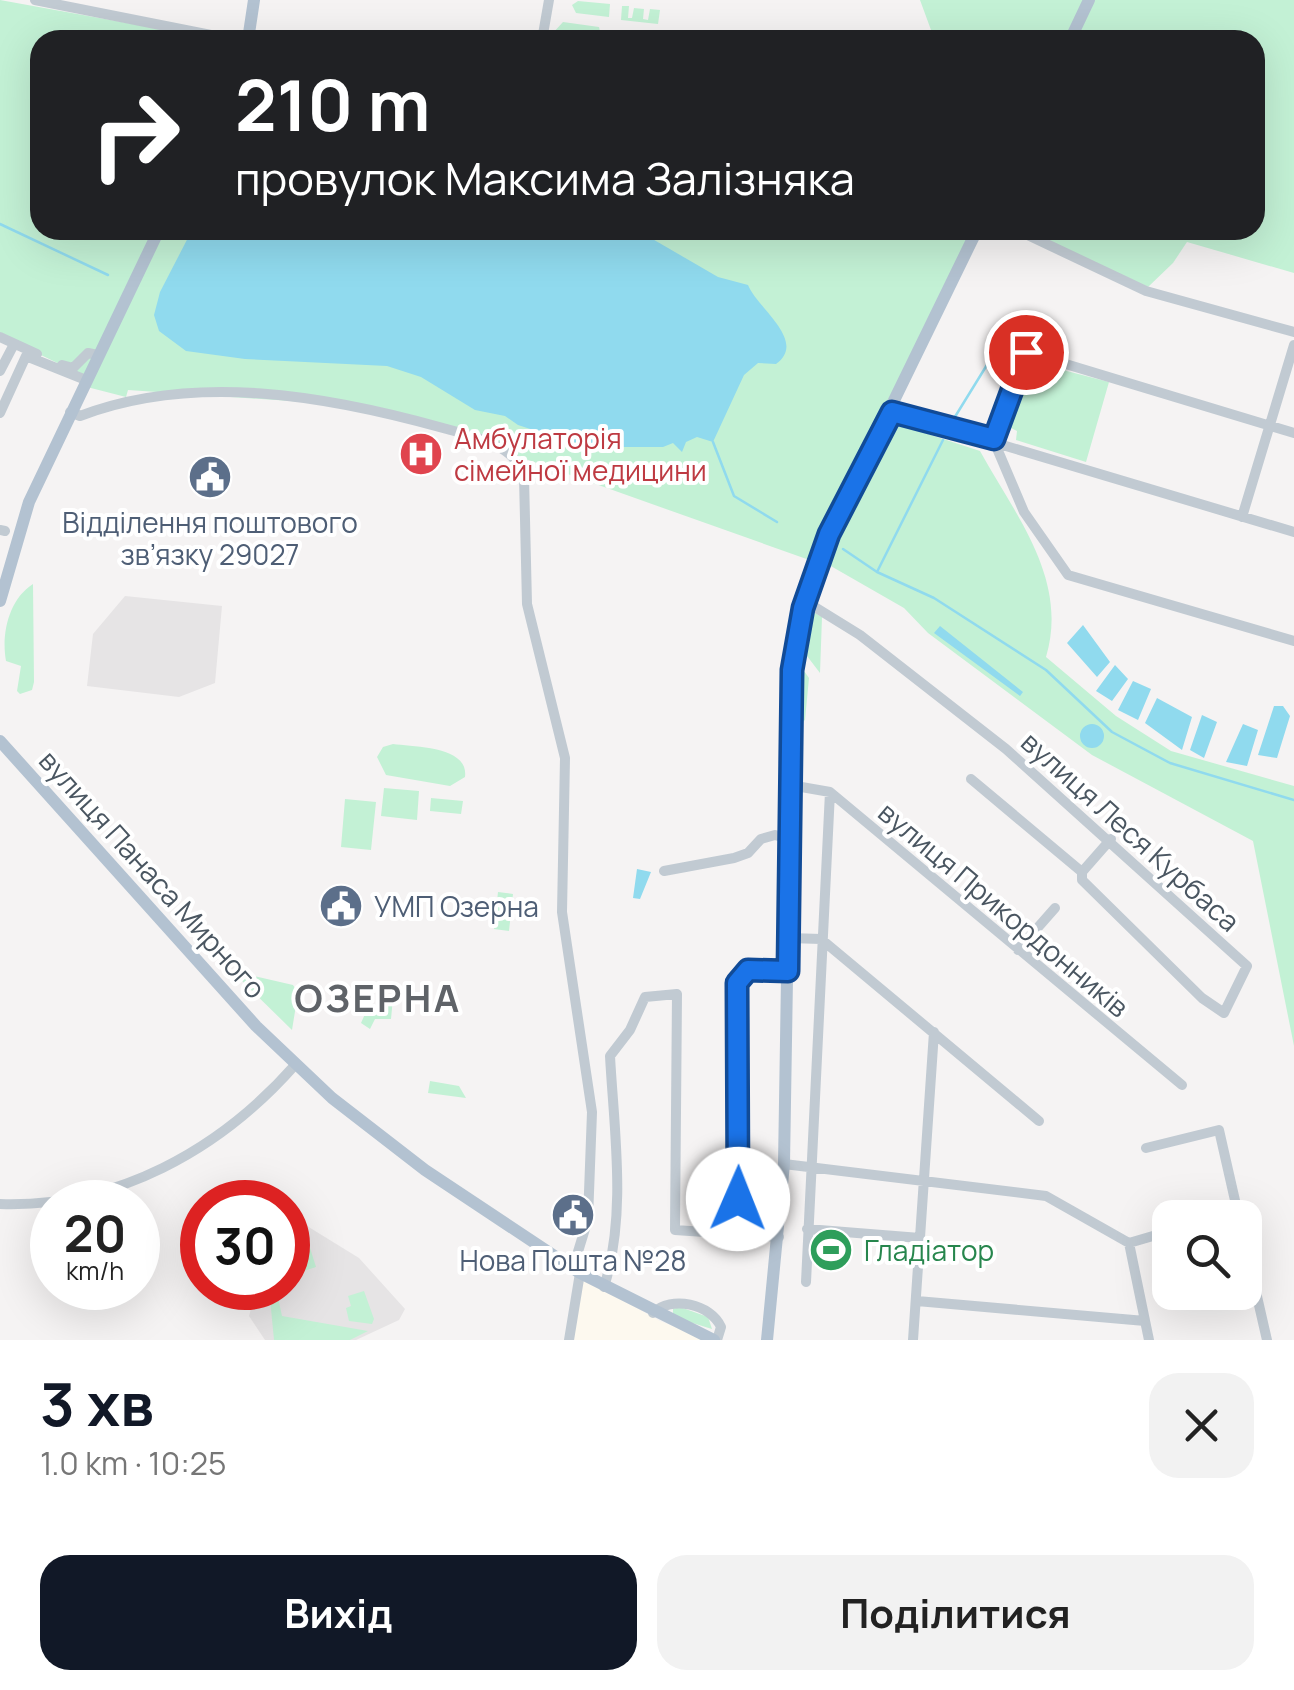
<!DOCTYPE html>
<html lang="uk">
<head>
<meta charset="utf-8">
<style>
  :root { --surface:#fff; --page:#f2f2f2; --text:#222; --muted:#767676; --accent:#111827 }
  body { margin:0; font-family:Manrope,sans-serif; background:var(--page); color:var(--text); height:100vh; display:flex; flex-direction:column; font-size:38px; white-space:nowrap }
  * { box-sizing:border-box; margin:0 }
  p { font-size:32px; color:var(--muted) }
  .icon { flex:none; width:55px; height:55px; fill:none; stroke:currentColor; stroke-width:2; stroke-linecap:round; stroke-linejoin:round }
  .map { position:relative; height:1340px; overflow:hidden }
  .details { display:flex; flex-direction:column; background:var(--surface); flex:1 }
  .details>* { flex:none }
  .banner { position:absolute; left:30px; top:30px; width:1235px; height:210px; border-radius:30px; box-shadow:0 10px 40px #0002; background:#202124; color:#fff; overflow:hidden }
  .buttons { position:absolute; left:1152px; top:1200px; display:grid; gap:20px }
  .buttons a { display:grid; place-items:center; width:110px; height:110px; border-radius:20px; background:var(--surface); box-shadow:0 10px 40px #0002; font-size:50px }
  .speed { position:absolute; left:30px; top:1180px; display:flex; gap:20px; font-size:50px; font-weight:700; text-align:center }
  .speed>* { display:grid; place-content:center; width:130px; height:130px; border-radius:50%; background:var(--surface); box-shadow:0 10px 40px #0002; line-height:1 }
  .speed small { font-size:25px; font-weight:400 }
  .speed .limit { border:15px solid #d22; background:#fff; color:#111 }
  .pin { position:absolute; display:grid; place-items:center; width:85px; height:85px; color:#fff; margin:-42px; border:5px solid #fff; border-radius:50%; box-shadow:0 2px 10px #0007 }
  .me { position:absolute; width:110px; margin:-55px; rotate:1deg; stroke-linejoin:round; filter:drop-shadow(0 0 8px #0008) }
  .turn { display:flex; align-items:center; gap:35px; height:210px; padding:0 40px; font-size:45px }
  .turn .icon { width:130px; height:130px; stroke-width:2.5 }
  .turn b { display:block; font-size:70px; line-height:85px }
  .round { display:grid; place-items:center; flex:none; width:105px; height:105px; border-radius:30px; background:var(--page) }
  .head { display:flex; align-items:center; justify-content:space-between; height:170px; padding:0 40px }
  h1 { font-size:60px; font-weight:700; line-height:75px; color:var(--accent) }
  .cta { display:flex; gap:20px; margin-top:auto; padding:20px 40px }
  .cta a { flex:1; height:115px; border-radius:30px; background:var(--accent); color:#fff; font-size:40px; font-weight:700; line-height:115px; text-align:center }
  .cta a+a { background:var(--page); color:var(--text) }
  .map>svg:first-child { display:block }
</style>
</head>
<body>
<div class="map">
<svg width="1294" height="1340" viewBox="0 0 1294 1340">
  <rect width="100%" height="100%" fill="#f5f3f3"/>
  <path fill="#fdf9ef" d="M582 1278 660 1321 707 1340H573Z"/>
  <path fill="#e6e4e5" d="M125 596 222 606 215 683 179 697 87 686 93 634Z
    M291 1224 307 1226 359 1258 405 1309 399 1320 356 1340H265L249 1316 257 1288H288Z"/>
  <path fill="#c3f1d5" d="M0 0 221 40H40V230H155L84 376 0 335Z
    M920 0H1087L1067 40H927L931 30Z
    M1093 0H1294V273L1187 242 1173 263 1148 287 1022 230H1255V40H1074Z
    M578 1 610 4 609 17 576 13 572 5Z
    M622 6H629L628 18H632L634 8 644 9 643 19 648 20 650 9 660 10 658 24 621 20Z
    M563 22 599 27 602 40H554L552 34Z
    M163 230H948L971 236 815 562 379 407 128 390 126 397 87 387Z
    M1032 362 1109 382 1086 462 1016 440 1017 431 1007 426Z
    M891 422 980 451C1016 516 1069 580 1046 657L1116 716 1171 751 1294 786V1046L1253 841 1092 755 928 633 904 608 822 561Z
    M33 584 34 682 32 690 20 694 17 691 21 666 6 661C1 634 9 599 33 584Z
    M815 613 822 617 820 673 807 656 810 614Z
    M802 668 809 678 805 720 801 723 796 722Z
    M393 744C415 747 469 746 465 777L450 786 386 775 377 757 383 747Z
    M384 788 419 791 417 820 381 816Z
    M431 798 463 801 461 814 430 811Z
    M345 799 376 802 371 850 341 847Z
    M498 892 513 894 509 931 494 929Z
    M232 971 293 985 298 993 292 1030Z
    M393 998 391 1019H375L370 1029 361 1023 365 1014Z
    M430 1081 459 1086 466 1098 428 1093Z
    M310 1248 316 1267 288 1276V1268Z
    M269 1288H276L282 1316 368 1331 350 1340H274Z
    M364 1291 374 1319 372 1324 349 1321 346 1308 351 1306 348 1296Z
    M680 1307 708 1317 712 1329 673 1317V1309Z"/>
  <path fill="#90daee" d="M192 230H637L718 277 748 285C757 308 808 341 776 364L758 363 744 375 713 442 697 437 686 442 682 452 673 443 663 447H604L567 441 518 425 505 416 475 410 421 377 387 366 245 359 186 351 159 331 154 315 160 292Z
    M1083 625 1110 662 1097 677 1067 643Z
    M940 626 1023 692 1020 696 934 633Z
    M1115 665 1128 679 1112 701 1096 691Z
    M1133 681 1151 689 1138 720 1118 710Z
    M1157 698 1192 717 1182 750 1145 723Z
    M1274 706H1283L1290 716 1277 758 1258 755Z
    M1202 715 1217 722 1204 758 1190 750Z
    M1243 724 1258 730 1247 766 1226 762Z
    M1080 736a12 12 0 1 1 24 0a12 12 0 1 1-24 0Z
    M637 869 651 872 640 899 633 898Z"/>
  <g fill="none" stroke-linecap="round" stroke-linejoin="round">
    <path stroke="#90daee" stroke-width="2.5" d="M0 224 108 275
      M953 420 1019 313
      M713 442 734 496 777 522
      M843 549 877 572 934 598 1046 670 1112 732 1170 763 1294 800
      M877 572 943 440"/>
    <path stroke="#c1cad2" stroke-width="10" d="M35 0 236 40
      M542 40 549 0
      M1017 230 1146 291 1294 332
      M0 337 37 354
      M62 365 73 368 88 353 98 355
      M0 371 12 348
      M70 412 80 416C195 372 328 396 443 428 472 436 516 444 524 477L527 604 565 758 562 912 592 1112 588 1219 573 1268
      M892 412 1294 532
      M0 413 26 356 86 380
      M993 439 1024 512 1068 575 1294 641
      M993 439 1026 352 1294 433
      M1242 517 1294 345
      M0 530 5 531
      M805 601 860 635 1006 749 1247 966 1224 1013 1202 998 1082 880V872L971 779
      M790 785 830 792 1182 1085
      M664 871 734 858 748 853 761 839 775 835 789 839
      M1082 872 1111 839
      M789 938 821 939
      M821 939 1039 1121
      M1018 950 1055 908
      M1146 1148 1219 1130 1239 1218
      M784 1164 1046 1196 1129 1243 1170 1231
      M0 1204C116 1208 220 1150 295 1065
      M1215 1218 1237 1211
      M807 1229 920 1238
      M736 1233 737 983 748 970 788 971
      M1129 1243 1149 1340
      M1245 1244 1267 1340
      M806 1282 830 792
      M604 1287C627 1214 614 1130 610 1056L630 1030 645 997 677 994 675 1230 779 1237
      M917 1301 1145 1321
      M653 1313C671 1295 711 1304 721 1327L717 1340
      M569 1340 580 1273
      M913 1340 934 1032"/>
    <path stroke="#b3c2d1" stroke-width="12" d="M248 40 254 0
      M1070 40 1089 0
      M0 601 29 502 159 230
      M0 741 256 1026 332 1098 425 1170 580 1273 714 1340
      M767 1340 784 1164 792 670 803 608 829 534 977 230"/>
  </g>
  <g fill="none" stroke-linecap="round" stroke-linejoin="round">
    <g stroke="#114b97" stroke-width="25">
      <path id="route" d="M738 1199 737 983 748 970 788 971 792 670 803 608 829 534 892 412 994 439 1026 352"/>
    </g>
    <use href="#route" stroke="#1a73e8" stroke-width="18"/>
  </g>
  <defs>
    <g id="hospital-disc" transform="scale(2.25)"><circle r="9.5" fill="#e0444e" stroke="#fff"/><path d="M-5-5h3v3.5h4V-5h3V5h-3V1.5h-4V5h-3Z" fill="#fff"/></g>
    <g id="civic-disc" transform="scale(2.25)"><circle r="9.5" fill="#5c6f8a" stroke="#fff"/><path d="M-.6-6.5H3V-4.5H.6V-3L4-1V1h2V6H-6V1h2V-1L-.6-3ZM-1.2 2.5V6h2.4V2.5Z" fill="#fff"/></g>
    <g id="stadium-disc" transform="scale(2.25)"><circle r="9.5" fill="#2e9e5b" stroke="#fff"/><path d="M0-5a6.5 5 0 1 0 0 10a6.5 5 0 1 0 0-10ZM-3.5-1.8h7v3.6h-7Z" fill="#fff"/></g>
  </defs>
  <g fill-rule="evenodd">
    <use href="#hospital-disc" x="421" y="454"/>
    <use href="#civic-disc" x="210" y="477"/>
    <use href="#civic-disc" x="341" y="906"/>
    <use href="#civic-disc" x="573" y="1215"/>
    <use href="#stadium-disc" x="831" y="1250"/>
  </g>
  <g text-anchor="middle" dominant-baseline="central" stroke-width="8" stroke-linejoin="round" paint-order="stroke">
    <g font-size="28" fill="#be3a42" stroke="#fff" text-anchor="start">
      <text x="454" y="438">Амбулаторія<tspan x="454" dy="32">сімейної медицини</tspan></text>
    </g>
    <g font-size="28" fill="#4e5e75" stroke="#fff">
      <text x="210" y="522">Відділення поштового<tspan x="210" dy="32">зв’язку 29027</tspan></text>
      <text x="374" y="906" text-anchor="start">УМП Озерна</text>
      <text x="573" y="1260">Нова Пошта №28</text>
    </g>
    <g font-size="28" fill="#4a5661" stroke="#fff">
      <text transform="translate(1131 831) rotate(42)">вулиця Леся Курбаса</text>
      <text transform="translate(153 874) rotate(48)">вулиця Панаса Мирного</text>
      <text transform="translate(1004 909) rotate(40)">вулиця Прикордонників</text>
    </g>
    <g font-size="28" fill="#27864d" stroke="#fff" text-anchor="start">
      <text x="864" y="1250">Гладіатор</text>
    </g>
    <g font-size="38" font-weight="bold" letter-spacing="2.5" fill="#5f6368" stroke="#fff">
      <text x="378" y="997">ОЗЕРНА</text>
    </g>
  </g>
</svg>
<div class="buttons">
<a><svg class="icon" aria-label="search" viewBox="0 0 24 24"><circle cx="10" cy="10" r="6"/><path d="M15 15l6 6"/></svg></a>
</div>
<div class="speed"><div>20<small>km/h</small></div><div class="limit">30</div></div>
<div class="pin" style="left:1026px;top:352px;background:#d93025"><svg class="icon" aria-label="arrive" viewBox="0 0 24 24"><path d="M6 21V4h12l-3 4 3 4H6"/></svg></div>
<svg class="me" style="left:738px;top:1199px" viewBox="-20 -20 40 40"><circle r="19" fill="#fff"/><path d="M0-13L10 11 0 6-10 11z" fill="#1a73e8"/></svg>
<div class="banner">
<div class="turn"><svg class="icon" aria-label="right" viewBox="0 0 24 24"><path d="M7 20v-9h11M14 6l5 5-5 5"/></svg><div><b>210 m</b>провулок Максима Залізняка</div></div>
</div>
</div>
<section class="details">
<div class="head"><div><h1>3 хв</h1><p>1.0 km · 10:25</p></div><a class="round"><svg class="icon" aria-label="close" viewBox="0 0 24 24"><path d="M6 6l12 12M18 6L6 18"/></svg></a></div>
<div class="cta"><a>Вихід</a><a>Поділитися</a></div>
</section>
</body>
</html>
